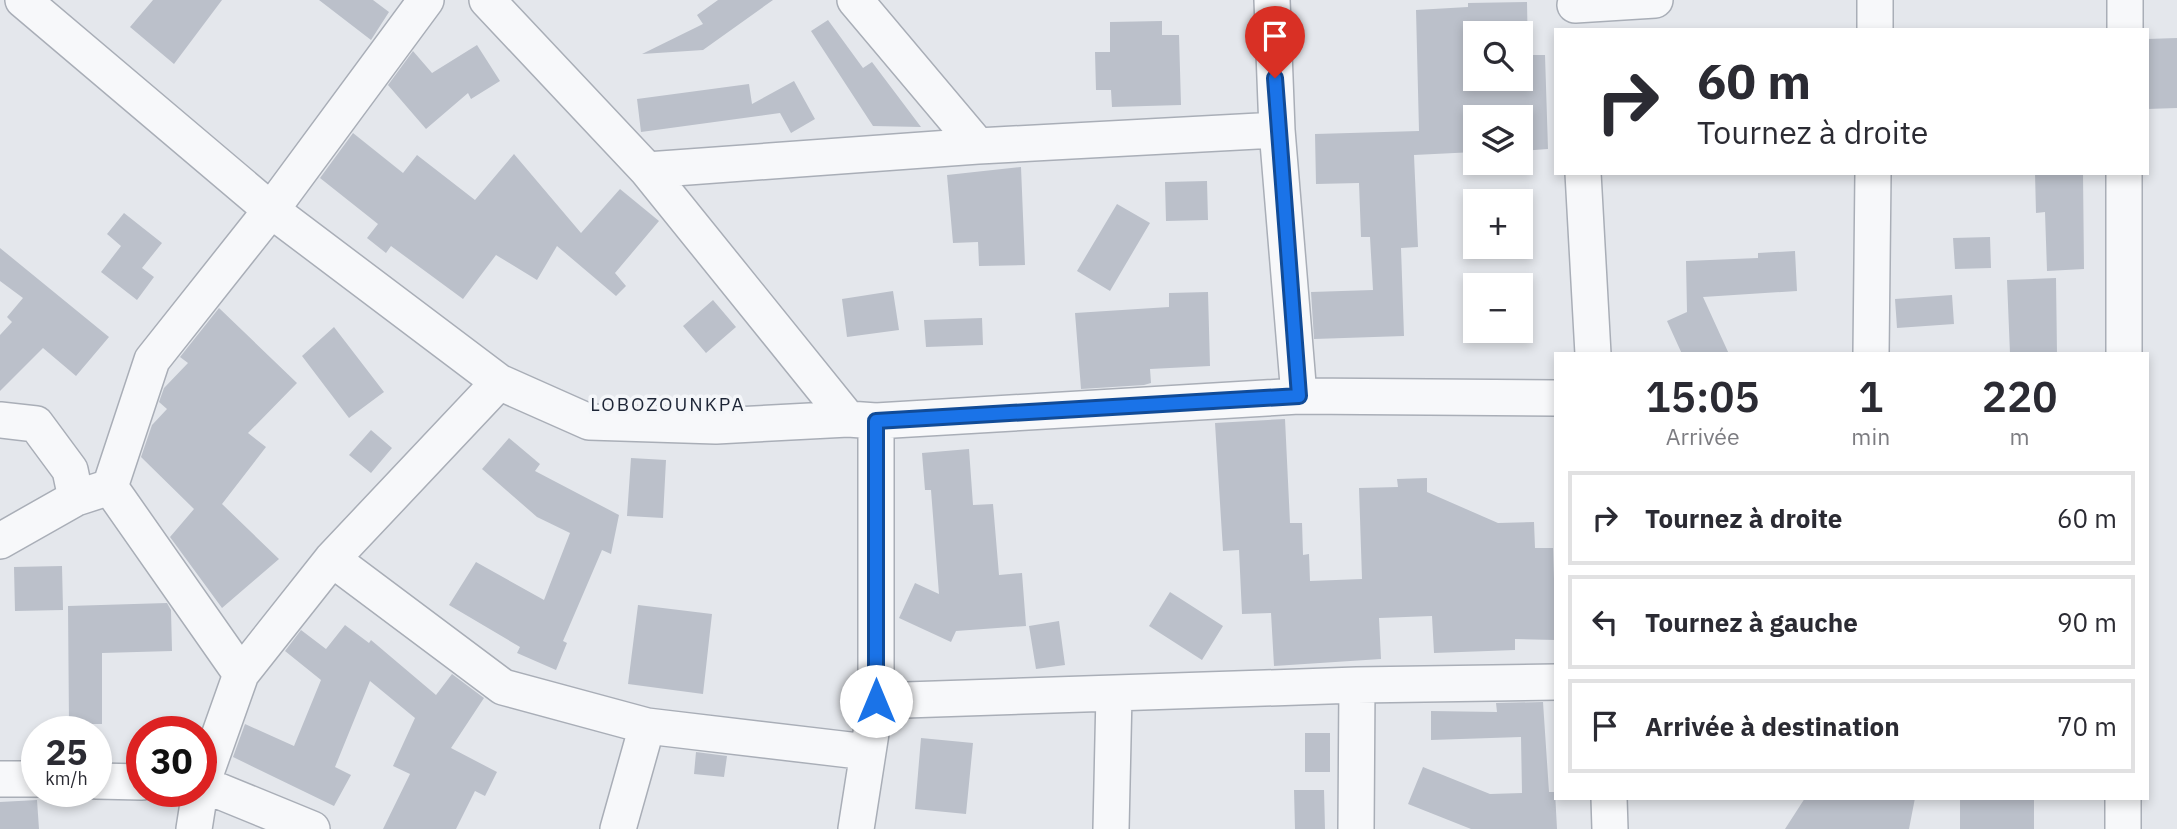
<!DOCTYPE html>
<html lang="fr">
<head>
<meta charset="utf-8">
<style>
  :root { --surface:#fff; --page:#f2f2f3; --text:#2b2b33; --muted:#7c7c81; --line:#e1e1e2 }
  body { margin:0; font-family:"IBM Plex Sans",sans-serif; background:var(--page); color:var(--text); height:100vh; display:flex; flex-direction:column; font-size:26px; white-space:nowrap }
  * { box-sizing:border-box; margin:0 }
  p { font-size:23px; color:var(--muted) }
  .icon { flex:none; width:38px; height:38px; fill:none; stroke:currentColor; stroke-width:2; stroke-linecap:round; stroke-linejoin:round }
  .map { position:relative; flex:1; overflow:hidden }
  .details { position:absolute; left:1554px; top:352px; width:595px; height:448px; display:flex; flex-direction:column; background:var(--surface); border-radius:0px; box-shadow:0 4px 10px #0003 }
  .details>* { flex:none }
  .top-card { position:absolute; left:1554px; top:28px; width:595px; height:147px; border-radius:0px; box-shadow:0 4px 10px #0003; background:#fff; color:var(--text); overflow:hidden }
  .buttons { position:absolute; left:1463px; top:21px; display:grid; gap:14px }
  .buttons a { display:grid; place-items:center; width:70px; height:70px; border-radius:0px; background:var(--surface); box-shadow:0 4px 10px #0003; font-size:35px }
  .speed { position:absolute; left:21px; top:716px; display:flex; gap:14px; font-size:35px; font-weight:700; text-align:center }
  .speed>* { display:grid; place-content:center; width:91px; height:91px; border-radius:50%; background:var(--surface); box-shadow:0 4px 10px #0003; line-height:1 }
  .speed small { font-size:18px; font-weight:400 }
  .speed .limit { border:10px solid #d22; background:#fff; color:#111 }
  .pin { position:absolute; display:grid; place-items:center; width:60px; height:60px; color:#fff; margin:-72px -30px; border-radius:50% 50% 50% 0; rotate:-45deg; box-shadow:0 0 7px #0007 }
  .pin .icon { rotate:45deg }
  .me { position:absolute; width:77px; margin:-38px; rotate:0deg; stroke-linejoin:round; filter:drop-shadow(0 0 5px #0008) }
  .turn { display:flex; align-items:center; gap:24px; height:147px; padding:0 28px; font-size:32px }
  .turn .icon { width:91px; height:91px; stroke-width:2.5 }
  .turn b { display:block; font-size:49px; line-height:60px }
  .eta { display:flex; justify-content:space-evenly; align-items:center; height:119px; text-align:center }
  .eta b { font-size:42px; font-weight:600; line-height:49px }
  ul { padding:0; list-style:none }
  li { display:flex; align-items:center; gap:21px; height:94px; margin:0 14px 10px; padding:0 14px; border:4px solid var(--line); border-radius:0px }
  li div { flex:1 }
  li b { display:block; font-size:26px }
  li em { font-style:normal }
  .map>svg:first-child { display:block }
</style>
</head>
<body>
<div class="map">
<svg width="2177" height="829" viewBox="0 0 2177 829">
  <rect width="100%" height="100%" fill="#e4e7ec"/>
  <path fill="#bbc0ca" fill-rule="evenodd" d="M153 0H222L174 64 130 27Z
    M319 0H373L389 12 371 40Z
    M718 0H773L703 50 642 54 703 24 697 15Z
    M1527 2 1528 55H1545L1548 149 1521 151V117H1475V152L1414 155 1418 247 1401 248 1404 336 1314 339 1311 292 1373 290 1370 237H1361L1359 183 1316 184 1315 134 1419 131 1416 10 1468 7V3ZM1475 33H1521V79H1475Z
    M828 20 863 68 872 62 921 127 873 126 811 31Z
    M1162 21V35H1179L1181 105 1112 107 1111 90H1096L1095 52H1110V22Z
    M2177 38V108L2147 109V39Z
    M477 45 500 81 471 99 468 93 426 129 388 85 413 51 432 73Z
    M794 81 815 119 791 133 780 113 641 132 637 99 749 84 752 104Z
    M353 133 403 173 417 155 475 200 514 154 581 233 620 189 659 221 615 273 626 286 616 296 557 246 537 280 496 255 463 299 391 246 386 253 367 238 378 224 320 178Z
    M1021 167 1025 265 979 266 978 242 953 243 947 175Z
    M2035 173H2083L2084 269 2047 271 2045 212 2036 213Z
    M1207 181 1208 220 1166 221 1165 182Z
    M1117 204 1150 223 1110 291 1077 271Z
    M124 213 162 243 142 268 154 277 137 300 101 272 121 246 107 234Z
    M1990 237 1991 268 1955 269 1953 238Z
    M0 248 109 337 76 376 43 348 0 391V335L12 322 7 317 23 298 0 281Z
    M1795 251 1797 291 1703 297 1729 354H1682L1667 321 1687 312 1686 261 1758 258V253Z
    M2056 278 2057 354H2010L2007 280Z
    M893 291 899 330 847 337 842 299Z
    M1208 292 1210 366 1150 369 1151 383 1144 385 1081 389 1075 313 1169 307V293Z
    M1952 295 1954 324 1897 328 1895 299Z
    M713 300 736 327 706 353 683 326Z
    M219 308 297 383 248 433 266 447 222 504 279 559 222 608 170 537 194 509 141 457 152 425 167 409 159 402 164 388 188 363 180 357Z
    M982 318 983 345 926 347 924 320Z
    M334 327 384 392 349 418 302 356Z
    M1285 419 1290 523H1302L1303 555 1309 554 1310 581 1362 579 1359 488 1398 487 1397 479 1427 478V492L1498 523 1534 522 1535 548H1553L1556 640 1515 639V650L1434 653 1432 616 1379 618 1381 659 1274 666 1271 613 1242 614 1239 550 1223 551 1215 423Z
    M371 430 392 448 371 473 349 455Z
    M509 438 540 464 535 471 619 515 611 554 602 550 563 641 567 643 556 670 517 653 520 647 449 605 476 562 544 600 570 533 537 517 482 469Z
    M969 449 973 505 993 504 999 575 1022 573 1026 626 956 631 951 642 899 618 915 583 939 594 931 490H925L922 453Z
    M631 458 666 460 663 518 627 516Z
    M62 566 63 610 15 611 14 567Z
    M1170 592 1223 626 1202 660 1149 626Z
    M167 603 171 610 172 651 102 653V724H69L68 606Z
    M638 605 712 614 703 694 628 684Z
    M1059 621 1065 665 1036 669 1029 626Z
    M345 625 369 643 371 640 436 695 452 674 484 698 451 748 497 772 485 796 475 791 456 829H383L410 774 393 766 415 718 370 681 335 767 351 775 334 806 233 757 245 724 294 746 321 680 285 651 301 630 326 649Z
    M1543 702 1549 792H1555L1557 829H1471L1408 804 1423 767 1490 794 1522 793 1521 737 1431 740V711L1497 712 1496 703Z
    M1305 733H1330V772H1305Z
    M921 738 973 743 966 814 915 809Z
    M696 752 727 756 724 777 694 774Z
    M1294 790H1324L1325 829H1295Z
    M1805 798H1915L1909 829H1785Z
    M1960 798H2034V829H1960Z
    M37 800 39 829H0V802Z"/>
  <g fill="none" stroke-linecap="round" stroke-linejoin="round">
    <g stroke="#a9aeb7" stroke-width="38">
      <path id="minor" d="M23 0 271 210 499 382 589 422 716 426 848 419 876 421 1299 396 1556 398
        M487 0 647 170 848 419
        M855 0 978 146
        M1272 0 1277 130 1299 396
        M1575 5 1655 0
        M1875 30V0
        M2125 30V0
        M647 170 978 146 1277 130
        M1583 173 1593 354
        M1871 354 1873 173
        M2124 354V173
        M0 420 36 424 70 470 76 498
        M110 487 152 360 271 210 426 0
        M0 541 76 498 110 487 241 674
        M332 559 503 687 647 726 867 752
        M876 701 1357 685 1556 682
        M0 779H37
        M96 781 142 782
        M1609 798 1610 829
        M194 829 200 791
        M312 829 202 784 241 674 332 559 499 382
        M618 829 647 726
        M856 829 876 701V421
        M1111 829 1114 694
        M1356 829 1357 685
        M2123 829V798"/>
    </g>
    <use href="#minor" stroke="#f7f8fa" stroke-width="35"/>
  </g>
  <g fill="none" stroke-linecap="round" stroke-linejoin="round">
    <g stroke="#114b97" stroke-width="18">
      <path id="route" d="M876 701V421L1299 396 1275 78"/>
    </g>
    <use href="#route" stroke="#1a73e8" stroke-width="12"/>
  </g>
  <g text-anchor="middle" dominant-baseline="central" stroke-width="7" stroke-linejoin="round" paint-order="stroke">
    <g font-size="19" letter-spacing="2" fill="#1d2536" stroke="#f4f6f9">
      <text x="668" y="404">LOBOZOUNKPA</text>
    </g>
  </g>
</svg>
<div class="buttons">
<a><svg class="icon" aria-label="search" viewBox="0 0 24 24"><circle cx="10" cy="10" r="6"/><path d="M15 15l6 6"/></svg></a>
<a><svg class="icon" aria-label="layers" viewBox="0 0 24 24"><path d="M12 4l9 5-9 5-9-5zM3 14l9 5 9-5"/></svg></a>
<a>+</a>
<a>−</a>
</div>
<div class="speed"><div>25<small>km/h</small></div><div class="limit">30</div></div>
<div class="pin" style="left:1275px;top:78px;background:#d93025"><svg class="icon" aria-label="arrive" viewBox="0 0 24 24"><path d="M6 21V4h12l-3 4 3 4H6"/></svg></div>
<svg class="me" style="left:876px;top:701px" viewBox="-20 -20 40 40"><circle r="19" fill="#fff"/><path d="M0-13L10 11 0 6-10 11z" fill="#1a73e8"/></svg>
<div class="top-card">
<div class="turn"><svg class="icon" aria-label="right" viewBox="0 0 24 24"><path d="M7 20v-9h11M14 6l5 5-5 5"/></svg><div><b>60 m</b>Tournez à droite</div></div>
</div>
<section class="details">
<div class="eta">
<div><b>15:05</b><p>Arrivée</p></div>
<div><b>1</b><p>min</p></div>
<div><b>220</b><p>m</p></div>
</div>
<ul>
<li><svg class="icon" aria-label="right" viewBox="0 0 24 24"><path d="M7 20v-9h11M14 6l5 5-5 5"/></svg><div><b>Tournez à droite</b></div><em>60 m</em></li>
<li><svg class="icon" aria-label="left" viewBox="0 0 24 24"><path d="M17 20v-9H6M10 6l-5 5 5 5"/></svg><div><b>Tournez à gauche</b></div><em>90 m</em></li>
<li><svg class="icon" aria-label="arrive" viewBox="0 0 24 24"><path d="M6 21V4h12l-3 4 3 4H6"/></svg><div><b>Arrivée à destination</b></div><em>70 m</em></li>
</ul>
</section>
</div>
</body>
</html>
